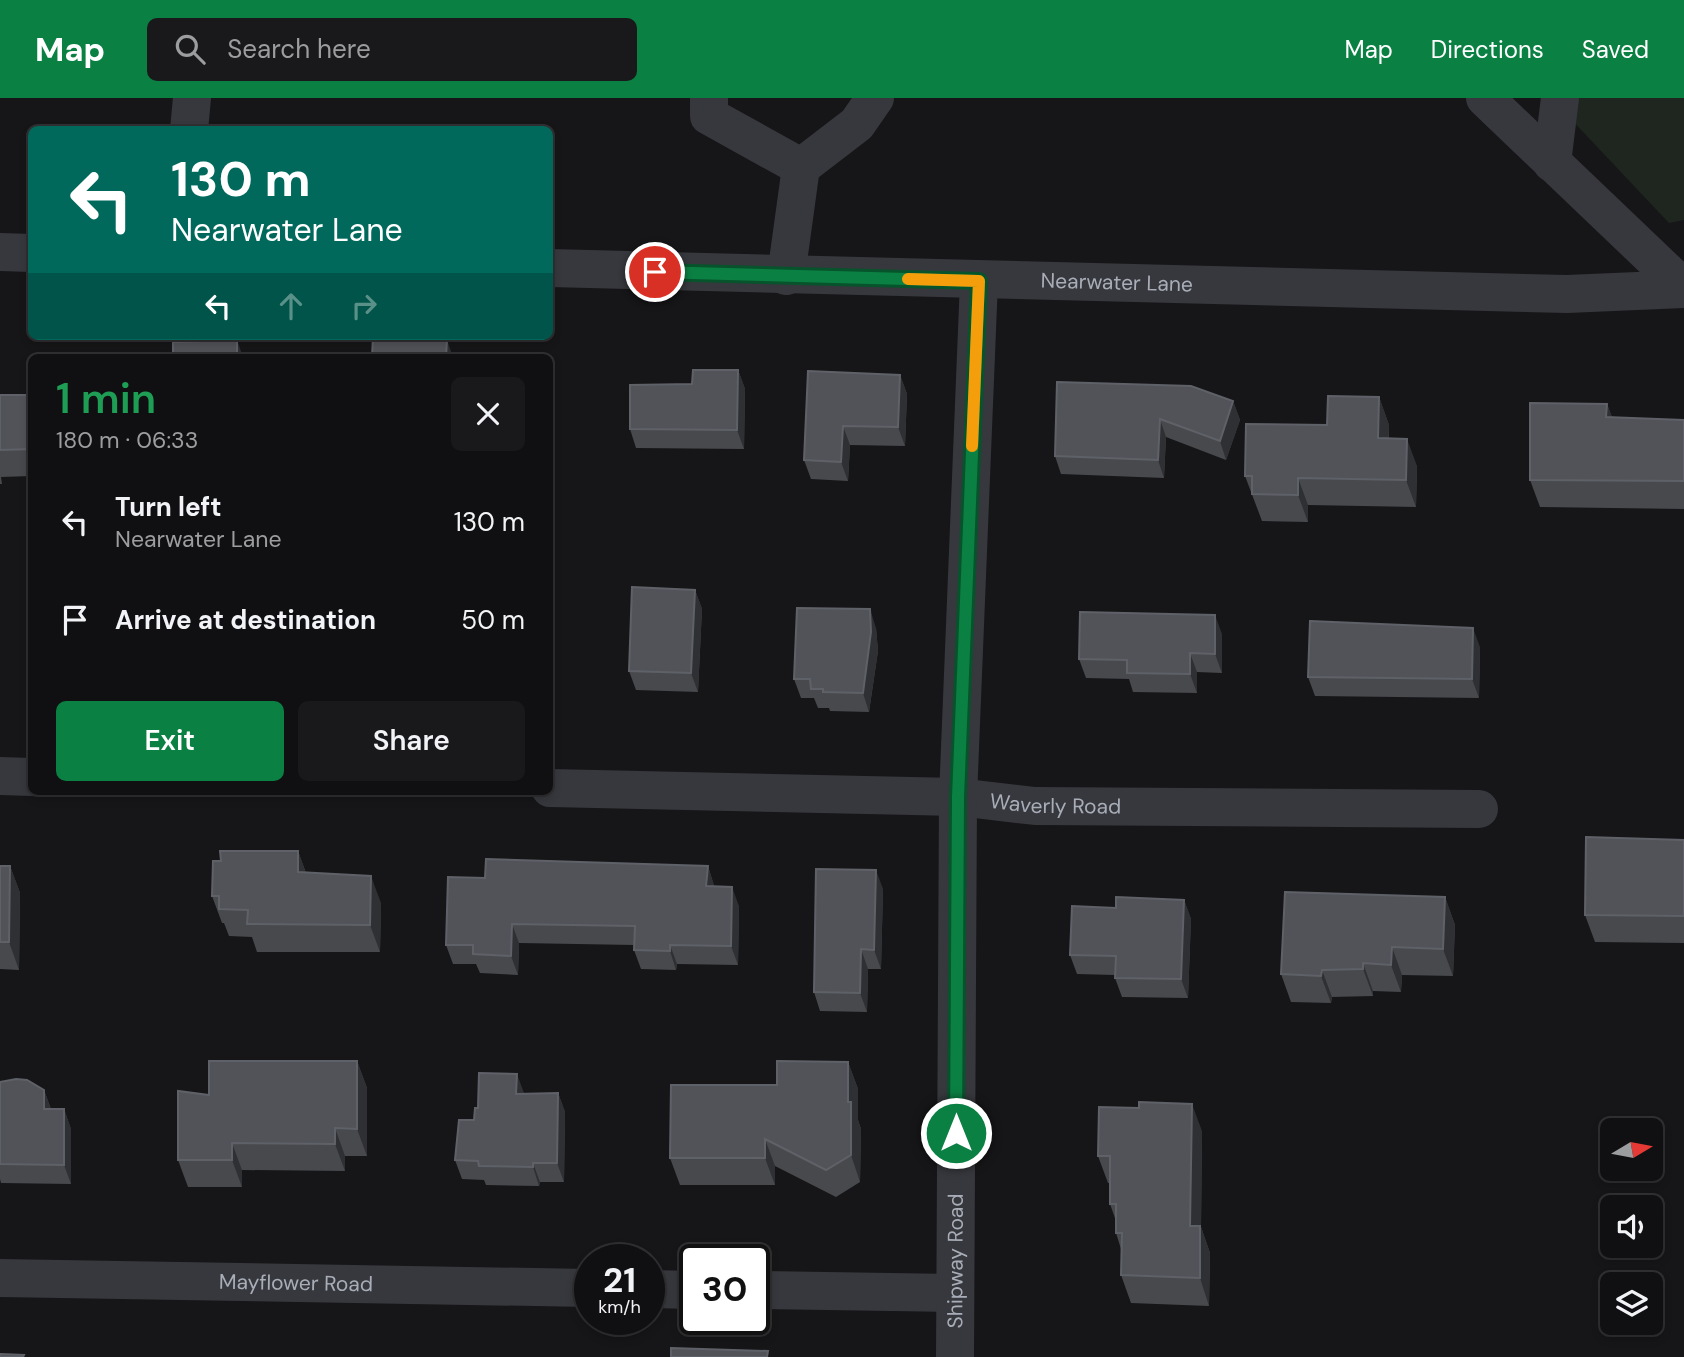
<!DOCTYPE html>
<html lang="en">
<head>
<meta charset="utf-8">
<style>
  :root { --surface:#101012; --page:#19191b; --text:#f1f3f6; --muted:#9c9d9f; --line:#303032; --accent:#0b8043 }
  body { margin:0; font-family:"DM Sans",sans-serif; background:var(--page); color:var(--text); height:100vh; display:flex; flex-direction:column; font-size:26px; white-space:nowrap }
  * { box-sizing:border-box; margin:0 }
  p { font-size:23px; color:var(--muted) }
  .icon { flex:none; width:38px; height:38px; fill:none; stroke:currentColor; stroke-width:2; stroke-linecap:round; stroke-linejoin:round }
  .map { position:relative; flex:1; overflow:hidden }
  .details { position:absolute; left:28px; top:256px; width:525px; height:441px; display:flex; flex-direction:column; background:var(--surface); border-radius:10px; box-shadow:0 4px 10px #0003,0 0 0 2px var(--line) }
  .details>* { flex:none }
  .banner { position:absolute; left:28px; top:28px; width:525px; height:214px; border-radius:10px; box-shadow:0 4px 10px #0003,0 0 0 2px var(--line); background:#00695c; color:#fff; overflow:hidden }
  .needle { width:46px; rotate:80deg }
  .tools { position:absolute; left:1600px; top:1020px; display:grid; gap:14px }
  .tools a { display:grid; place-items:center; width:63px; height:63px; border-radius:10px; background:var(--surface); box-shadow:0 4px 10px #0003,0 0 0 2px var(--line); font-size:35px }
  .speed { position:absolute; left:574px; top:1146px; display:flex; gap:14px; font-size:35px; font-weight:700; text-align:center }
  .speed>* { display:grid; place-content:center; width:91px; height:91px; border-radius:50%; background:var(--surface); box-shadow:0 4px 10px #0003,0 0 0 2px var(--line); line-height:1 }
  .speed small { font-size:18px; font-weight:400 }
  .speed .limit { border:4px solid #111; border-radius:10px; background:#fff; color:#111 }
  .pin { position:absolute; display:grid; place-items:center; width:60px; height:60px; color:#fff; margin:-30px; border:4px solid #fff; border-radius:50%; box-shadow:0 2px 7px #0007 }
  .me { position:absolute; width:77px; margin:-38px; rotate:0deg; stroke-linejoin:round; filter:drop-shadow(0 0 5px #0008) }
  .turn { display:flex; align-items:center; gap:24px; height:147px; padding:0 28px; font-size:32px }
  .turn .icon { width:91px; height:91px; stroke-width:2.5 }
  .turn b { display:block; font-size:49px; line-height:60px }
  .lanes { display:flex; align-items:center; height:66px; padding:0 28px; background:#0003; justify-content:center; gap:35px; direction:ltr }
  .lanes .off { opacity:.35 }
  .round { display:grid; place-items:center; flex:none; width:74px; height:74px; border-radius:10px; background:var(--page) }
  .overview { display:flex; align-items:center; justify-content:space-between; height:119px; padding:0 28px }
  h1 { font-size:42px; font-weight:600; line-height:52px; color:#1e9e55 }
  .action { display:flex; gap:14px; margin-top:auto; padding:14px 28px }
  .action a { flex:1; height:80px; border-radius:10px; background:var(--accent); color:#fff; font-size:28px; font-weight:600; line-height:80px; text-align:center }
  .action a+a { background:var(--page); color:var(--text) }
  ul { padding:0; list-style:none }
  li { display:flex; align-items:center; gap:21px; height:98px; padding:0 28px }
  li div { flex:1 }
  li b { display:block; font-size:26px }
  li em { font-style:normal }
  header { display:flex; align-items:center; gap:42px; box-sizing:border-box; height:98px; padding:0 35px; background:var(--accent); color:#fff }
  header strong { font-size:33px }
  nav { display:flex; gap:38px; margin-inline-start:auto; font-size:24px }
  .search { width:490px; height:63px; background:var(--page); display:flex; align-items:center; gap:18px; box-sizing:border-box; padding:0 24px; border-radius:10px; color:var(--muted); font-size:26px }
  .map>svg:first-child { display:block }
</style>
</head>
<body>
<header>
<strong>Map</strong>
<div class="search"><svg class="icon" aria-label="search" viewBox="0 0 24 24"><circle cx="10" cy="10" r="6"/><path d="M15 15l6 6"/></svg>Search here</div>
<nav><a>Map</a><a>Directions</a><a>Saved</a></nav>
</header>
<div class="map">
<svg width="1684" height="1259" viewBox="0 0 1684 1259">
  <rect width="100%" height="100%" fill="#161618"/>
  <path fill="#1e261f" d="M1551 0H1684V122L1669 125Z"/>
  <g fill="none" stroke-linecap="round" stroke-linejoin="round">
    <g stroke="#37383d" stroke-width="38">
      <path d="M709 0V18L801 69"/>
      <path d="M1485 0 1684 190"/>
      <path d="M189 32 192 0"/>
      <path d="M1552 65 1560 0"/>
      <path d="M0 154 32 155"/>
      <path id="s1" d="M550 170 1567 196 1684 191"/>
      <path d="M786 178 801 69 857 26 875 0"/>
      <path d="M0 678 32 679"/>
      <path id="s2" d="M550 690 958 699 1035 708 1479 711"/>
      <path id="s3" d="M0 1180 590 1190"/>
      <path d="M649 1191 695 1192"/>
      <path d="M754 1192 955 1195"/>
      <path id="s4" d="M955 1259 958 699 979 183"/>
    </g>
  </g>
  <path fill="#47494d" d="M738 272 745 291 744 351 636 350 630 331 692 286Z
    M900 277 907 296 905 348 850 347 848 383 811 381 804 362Z
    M1191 288 1233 303 1240 322 1226 362 1166 339 1164 380 1061 376 1055 358Z
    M0 297H32V378L1 379 2 386H0Z
    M1379 299 1389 327V340L1417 368 1416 409 1308 407V424L1262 423 1245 378 1327 327Z
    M1607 306 1612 319 1684 322V411L1540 409 1530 382Z
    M695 492 702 511 698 594 636 592 629 573Z
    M876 530 878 553 869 614 830 613 829 610H818L814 600H801L794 581Z
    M1222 536V575L1197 574V595L1133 594 1129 581 1086 580 1079 561Z
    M1480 549 1479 600 1315 598 1308 579Z
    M1684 742V845L1595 844 1585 817Z
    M298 753 306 775 381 805 380 854H257L252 839 229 838 224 825H222L212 798 221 763Z
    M0 768H10L20 795 19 872 0 871Z
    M708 768 714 788 739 808 738 867 677 866 676 872 641 871 634 852V847L519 845 518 877 480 875 476 866H453L446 847 485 780Z
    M883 791 881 871H868L867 914 820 913 814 894Z
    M1445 799 1455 827 1453 878 1402 877 1401 894 1373 893V898L1332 899 1331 905 1291 904 1281 876Z
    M1184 802 1191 821 1188 900 1122 899 1115 880V877L1077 876 1070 857 1116 810Z
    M357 963 367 990V1058H345V1073L242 1072V1089H188L178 1062 209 997Z
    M848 964 858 991V1022L861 1031 860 1084 836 1099 775 1068V1087H680L670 1060 777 987Z
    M0 984 44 992 51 1011H64L71 1031V1086L1 1085 0 1081Z
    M558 995 565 1014 564 1084H540L539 1088 486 1087 484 1082 462 1081 455 1062 474 1022 478 1010 524 996Z
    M1202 1033 1201 1129 1210 1155 1209 1208 1131 1205 1121 1177V1151L1116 1135V1123L1110 1106V1085H1108L1098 1058Z"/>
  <path fill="#2f3033" d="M237 242 243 259H237Z
    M447 242 453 259H446Z
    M738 272 745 291 744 351 737 332Z
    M900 277 907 296 905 348 898 329Z
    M1379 299 1389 327 1388 367 1378 340Z
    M1233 303 1240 322 1226 362 1220 343Z
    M1607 306 1617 333 1606 319Z
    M1160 321 1166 339 1164 380 1158 362Z
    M843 328 850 347 848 383 841 364Z
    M1407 341 1417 368 1416 409 1406 382Z
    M1298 380 1308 407V424L1298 397Z
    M550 455 553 466 551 586 550 583Z
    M695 492 702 511 698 594 691 575Z
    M870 511 876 530 878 553 869 614 863 595Z
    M1215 517 1222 536V575L1215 556Z
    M1473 530 1480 549 1479 600 1472 581Z
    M1190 555 1197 574V595L1190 576Z
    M298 753 308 781 298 774Z
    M10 768 20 795 19 872 9 844Z
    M708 768 714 787 713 807 706 788Z
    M876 772 883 791 881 871 874 852Z
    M371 778 381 805 380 854 370 827Z
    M732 789 739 808 738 867 731 848Z
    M1445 799 1455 827 1453 878 1443 851Z
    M1184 802 1191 821 1188 900 1181 881Z
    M512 826 519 845 518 877 511 858Z
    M670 847 677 866 676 872 670 853Z
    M1392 849 1402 877 1401 894 1391 867Z
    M861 851 868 871 867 914 860 895Z
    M1363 865 1373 893V898L1363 871Z
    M1322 872 1332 899 1331 905 1321 878Z
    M357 963 367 990V1058L357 1031Z
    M848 964 858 991V1022L861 1031 860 1084 851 1057 848 1004Z
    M517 976 524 995 523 1015 516 996Z
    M44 992 51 1012 44 1011Z
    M558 995 565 1014 564 1084 557 1065Z
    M1192 1006 1202 1033 1201 1129 1210 1155 1209 1208 1200 1180 1190 1128Z
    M64 1011 71 1031V1086L64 1067Z
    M335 1030 345 1058V1073L335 1046Z
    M765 1041 775 1068V1087L765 1060Z
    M232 1045 242 1072V1089L232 1062Z
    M533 1065 540 1084 539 1088 533 1069Z"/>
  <path fill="#525359" stroke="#5f6168" stroke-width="2" d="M373 238 447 242 446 259H372Z
    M237 242V259H142V257H173V244Z
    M693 272H738L737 332 630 331V287L692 286Z
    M808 273 900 277 898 329 843 328 841 364 804 362Z
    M1057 284 1191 288 1233 303 1220 343 1160 321 1158 362 1055 358Z
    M0 297H32V351L0 352Z
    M1328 298 1379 299 1378 340 1407 341 1406 382 1298 380V397L1252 396V378H1245L1246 326 1327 327Z
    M1530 305 1607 306 1606 319 1684 322V383L1530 382Z
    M632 489 695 492 691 575 629 573Z
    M797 510 870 511 871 534 863 595 823 594V591H811L810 581H794Z
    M1080 514 1215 517V556L1190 555V576L1127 575V562L1079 561Z
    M1310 523 1473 530 1472 581 1308 579Z
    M1586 739 1684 742V818L1585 817Z
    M220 753H298V774L371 778 370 827 247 826 248 812 219 811V798H212L213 763H221Z
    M486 761 708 768 706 788 732 789 731 848 670 847V853L634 852 635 828 512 826 511 858 473 856V847H446L448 779 485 780Z
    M0 768H10L9 844H0Z
    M816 771 876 772 874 852 861 851 860 895 814 894Z
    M1285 794 1445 799 1443 851 1392 849 1391 867 1363 865V871L1322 872 1321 878 1281 876Z
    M1116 799 1184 802 1181 881 1115 880 1116 858 1070 857 1072 808 1116 810Z
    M209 963H357V1031L335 1030V1046L232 1045V1062H178V993L209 997Z
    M777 963 848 964V1004H851V1057L826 1072 765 1041V1060H670L671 987H777Z
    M479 975 517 976 516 996 558 995 557 1065H533V1069L479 1068 478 1063 455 1062 459 1022H474L475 1010H478Z
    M16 981 27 982 44 992V1011H64V1067L0 1066V984Z
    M1139 1004 1192 1006 1190 1128H1200V1180L1121 1177 1122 1135H1116V1106H1110V1058H1098L1099 1009 1139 1010Z
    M671 1250 768 1253 767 1259H671Z
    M0 1256 24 1257 23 1259H0Z"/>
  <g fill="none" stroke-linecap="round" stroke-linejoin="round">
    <g stroke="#07532c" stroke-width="18">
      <path id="route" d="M655 174 979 183 958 699 956 1035"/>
    </g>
    <use href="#route" stroke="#0b8043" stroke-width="12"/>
    <path stroke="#f59e0b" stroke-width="12" d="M908 181 979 183 972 348"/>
  </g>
  <g text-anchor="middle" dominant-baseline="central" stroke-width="5" stroke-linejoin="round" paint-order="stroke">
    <g font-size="21" fill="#a8adb8" stroke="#111113">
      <text stroke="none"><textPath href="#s1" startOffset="567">Nearwater Lane</textPath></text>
      <text stroke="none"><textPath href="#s2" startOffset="506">Waverly Road</textPath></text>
      <text stroke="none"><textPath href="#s4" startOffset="96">Shipway Road</textPath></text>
      <text stroke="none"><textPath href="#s3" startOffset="296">Mayflower Road</textPath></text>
    </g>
  </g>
</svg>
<div class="tools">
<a><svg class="needle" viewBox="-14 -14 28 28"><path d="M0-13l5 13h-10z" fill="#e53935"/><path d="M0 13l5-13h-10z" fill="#9c9d9f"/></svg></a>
<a><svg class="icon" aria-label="sound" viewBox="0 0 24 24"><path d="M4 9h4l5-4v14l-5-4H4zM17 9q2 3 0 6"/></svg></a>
<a><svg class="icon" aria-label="layers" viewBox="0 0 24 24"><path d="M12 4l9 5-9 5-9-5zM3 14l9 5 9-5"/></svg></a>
</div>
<div class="speed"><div>21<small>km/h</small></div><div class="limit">30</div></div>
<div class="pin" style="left:655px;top:174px;background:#d93025"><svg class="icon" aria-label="arrive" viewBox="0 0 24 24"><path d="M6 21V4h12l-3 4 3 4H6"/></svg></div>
<svg class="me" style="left:956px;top:1035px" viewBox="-20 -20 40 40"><circle r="17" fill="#0b8043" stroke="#fff" stroke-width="3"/><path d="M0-11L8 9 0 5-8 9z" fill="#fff"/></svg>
<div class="banner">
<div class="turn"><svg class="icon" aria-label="left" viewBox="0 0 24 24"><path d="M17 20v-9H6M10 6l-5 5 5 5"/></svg><div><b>130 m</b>Nearwater Lane</div></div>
<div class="lanes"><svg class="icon" aria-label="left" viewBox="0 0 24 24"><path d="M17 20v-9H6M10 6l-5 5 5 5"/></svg><svg class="icon off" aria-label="ahead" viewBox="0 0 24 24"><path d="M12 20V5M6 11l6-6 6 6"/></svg><svg class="icon off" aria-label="right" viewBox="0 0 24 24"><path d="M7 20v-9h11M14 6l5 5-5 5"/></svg></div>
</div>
<section class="details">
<div class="overview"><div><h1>1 min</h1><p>180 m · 06:33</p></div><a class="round"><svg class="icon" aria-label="close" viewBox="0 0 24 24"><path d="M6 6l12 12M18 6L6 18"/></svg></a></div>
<ul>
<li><svg class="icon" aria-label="left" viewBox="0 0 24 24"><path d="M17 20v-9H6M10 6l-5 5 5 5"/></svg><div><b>Turn left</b><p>Nearwater Lane</p></div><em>130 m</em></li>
<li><svg class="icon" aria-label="arrive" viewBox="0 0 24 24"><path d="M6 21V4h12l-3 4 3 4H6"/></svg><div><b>Arrive at destination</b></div><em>50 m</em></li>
</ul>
<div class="action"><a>Exit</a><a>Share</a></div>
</section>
</div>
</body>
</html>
